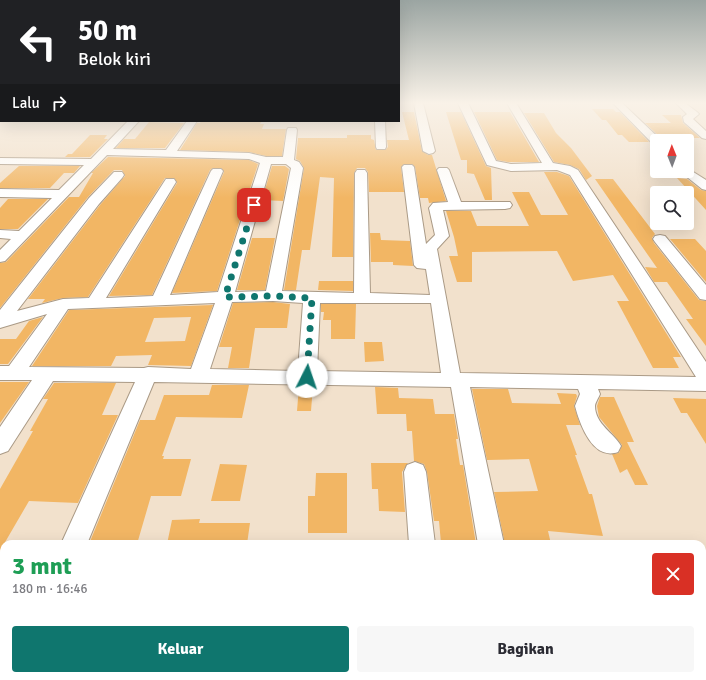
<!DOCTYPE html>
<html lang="id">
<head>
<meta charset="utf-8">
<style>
  :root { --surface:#fff; --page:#f7f7f7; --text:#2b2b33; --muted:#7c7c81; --accent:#0f766e }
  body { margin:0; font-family:Signika,sans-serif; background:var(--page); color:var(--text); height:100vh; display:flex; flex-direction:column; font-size:15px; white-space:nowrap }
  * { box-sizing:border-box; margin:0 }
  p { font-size:13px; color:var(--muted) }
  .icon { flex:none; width:22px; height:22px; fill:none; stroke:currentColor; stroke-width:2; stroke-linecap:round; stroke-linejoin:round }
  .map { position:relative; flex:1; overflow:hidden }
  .details { position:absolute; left:0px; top:540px; width:706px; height:140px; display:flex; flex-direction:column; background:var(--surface); border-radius:12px 12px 0 0; box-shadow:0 4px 16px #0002 }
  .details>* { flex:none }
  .banner { position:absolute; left:0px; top:0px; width:400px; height:122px; box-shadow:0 4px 16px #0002; background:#202124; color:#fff; overflow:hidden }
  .needle { width:26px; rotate:359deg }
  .tools { position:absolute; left:650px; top:134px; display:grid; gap:8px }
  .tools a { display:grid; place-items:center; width:44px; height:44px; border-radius:4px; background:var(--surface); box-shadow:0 4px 16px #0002; font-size:20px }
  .pin { position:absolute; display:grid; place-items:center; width:34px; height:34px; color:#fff; margin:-17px; border-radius:8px; box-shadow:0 2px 6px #0006 }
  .me { position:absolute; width:44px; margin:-22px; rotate:4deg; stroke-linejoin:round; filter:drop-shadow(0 0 3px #0008) }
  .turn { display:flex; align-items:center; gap:14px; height:84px; padding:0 12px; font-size:18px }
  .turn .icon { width:52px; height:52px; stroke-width:2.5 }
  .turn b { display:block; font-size:28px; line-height:34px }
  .then { display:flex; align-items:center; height:38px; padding:0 12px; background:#0003; gap:8px; font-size:15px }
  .round { display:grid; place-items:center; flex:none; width:42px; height:42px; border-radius:4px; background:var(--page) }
  .summary { display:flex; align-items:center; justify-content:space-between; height:68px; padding:0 12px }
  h1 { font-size:24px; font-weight:700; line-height:30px; color:#1e9e55 }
  .cta { display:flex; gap:8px; margin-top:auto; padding:8px 12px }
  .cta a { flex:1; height:46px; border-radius:4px; background:var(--accent); color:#fff; font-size:16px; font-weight:700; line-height:46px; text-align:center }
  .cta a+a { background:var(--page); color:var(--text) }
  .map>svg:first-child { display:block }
</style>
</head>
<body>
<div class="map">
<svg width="706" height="680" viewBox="0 0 706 680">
  <rect width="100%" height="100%" fill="#f2e1cc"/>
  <path fill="#f2b664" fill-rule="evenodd" d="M592 109H613L616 112H620L649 142H629L622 135H618L606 120H602Z
    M402 112H414L422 151 428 155H432L446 201 429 203 428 198H420L415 167 412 164H404L401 167 404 192H369L368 172 365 168H357L354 173 353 257H332L334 178 320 177 310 250H302L296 290H284L304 168 300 161 296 159 298 138H347V135H371V139L374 140 376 150H385L388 147 387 140H409Z
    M446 112H461L486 166 491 168 492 200H485L474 174 467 173V160H461Z
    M474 112H510L539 162H508L497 160Z
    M524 113H544L556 133 571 148 592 176 586 180 579 169 570 165 554 162Z
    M662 115H681L683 123 700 138H661L645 123H671Z
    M201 121H262L260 124H264L262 129H286L282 156H266L249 152 180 150 197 123H200Z
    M149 122 184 123 165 148H116L124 139H135Z
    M90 135H107L104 139H108L90 157H65L68 154H72Z
    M108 157 249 160 258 164 217 291 172 293 224 172 221 168H213L210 170 152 295 109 296 177 183 174 178H165L88 297 63 298 42 303 45 299H28L100 205 125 176 122 170H114L88 197 0 308V263L6 262 69 197H79L93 173H91Z
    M19 166H80L74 173H64L50 188H0V183Z
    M272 166H285L289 169 283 201 262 200Z
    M544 172H557L569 176 681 357H673L679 368H653L617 301H629L613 275 573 281 557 251 472 252V282H457L449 256H458L454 237 446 211H471L477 226H529L512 192H529L541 215H568Z
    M677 178 687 179 701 190 706 191V210Z
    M595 179H613L655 234 652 238 654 243 699 300 706 301V346L686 319H693L667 282H654L645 267 657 268Z
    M8 199H48L18 229H0V208Z
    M370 233H380L381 240 410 241 413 266 393 265V262H371Z
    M252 238H275L265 290H237Z
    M670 239H695L706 251V282Z
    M319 281H353V291L318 290Z
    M273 302 290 304 287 328H255L249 368H228L232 347H219L233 303Z
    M321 304H356L355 339H331V320H323L324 312H321Z
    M213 305 191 366 148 365 152 355 116 356 111 366H32L69 310ZM191 317 185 341 145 342 154 318Z
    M43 317 8 364H0V339H16L29 321Z
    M364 342H382L384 361 365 362Z
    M0 382H29L0 423Z
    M54 383H116L102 415H118L78 503 29 501 4 544 0 554V489L33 431H30L48 399H43Z
    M212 385H249L242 418 176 417 162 456H164L163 459H191L181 496H151L137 544H89L140 420H155L164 395H209Z
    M299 386H313L311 411H297Z
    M375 387 398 388 399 398 433 399 435 414H454L458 439H456L460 465H463L476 544 441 543 439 521H434L427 472 424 464 414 461 412 431H407L406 414H377Z
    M472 389H508L512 403 561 404 557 393 576 394 577 396 574 406 580 425H566L577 455H575L589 494H592L603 536 548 531 551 544H505L494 492 538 491 529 459 487 460Z
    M600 397H614L634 442H627L648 485H635L627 469 620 473 612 454 619 453 622 445 599 417 597 406Z
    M673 398 706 399V444L687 413H681Z
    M371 463H408L402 472 405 512 379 511 378 489H372Z
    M220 464 247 465 240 501H211Z
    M316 473H347V533H308V496H315Z
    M200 519 199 523H250L247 544H167L172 520Z"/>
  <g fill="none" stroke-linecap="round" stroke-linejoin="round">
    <g stroke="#aa9a86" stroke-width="2">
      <path id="minor" d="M414 103H423L435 151 433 153 429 154 423 151Z
        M458 103H468L496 161 511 164 542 163 507 103H516L553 163 570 166 578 170 706 362V391L598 389 600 394C599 397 595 403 595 406 595 424 614 433 621 446L618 452C593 461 580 425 575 406L580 394 578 389 470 387 504 544H478L451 387 154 382 87 544H61L135 382 53 381 8 451 0 454V427L32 380H0V366H9L47 314 0 328V310L89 198 114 172H122L124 175 122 178 99 204 17 311 63 299 89 298 164 182 166 179H174L176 182 106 298 153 296 211 171 213 169H221L223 171 170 295 218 292 260 163 249 159 107 155 5 261 0 262V250L11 239 0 238V230L19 231 52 198 0 197V189L59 190 84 165 0 164V158L91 159 128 121H139L113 149 166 150 187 121H197L177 151 249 153 266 157H283L287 130 288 128H296L297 130 294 160 299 162 303 168 282 291 354 293 355 173 357 170H365L367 173 370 293 430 295 426 269 417 268 414 265 402 167 404 165H412L414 167 426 244 435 235 429 208 433 203 448 202 437 170 439 168H447L449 170 461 202H510L512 205 510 208 505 209 443 210 449 236 437 249 460 373 696 377 570 175 557 170 511 171 487 165ZM271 164H286L291 168 266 291 235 292ZM273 301 303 303 298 371 210 369 232 302ZM215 303 191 369 148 367 144 368 29 367 68 309ZM320 303H431L441 373 317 371Z
        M613 103H622L662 141H657V145L653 144Z
        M676 103H685L697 112 699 114 693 119 706 131V139L702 138 684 122 683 117 687 114Z
        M375 121H385L386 147 385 149H377L376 147Z
        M687 168 706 180V190L702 189 682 173 680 171H687Z
        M660 235 665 236 706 285V300L700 299 655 242 653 239 655 236Z
        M415 462 423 465 426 472 435 544H409L404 472 407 465Z
        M4 670V676H32L31 680H0Z
        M420 676H450V680H420Z
        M502 676H532V680H502Z
        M569 676H599L600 680H570Z"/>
    </g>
    <use href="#minor" fill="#fff" fill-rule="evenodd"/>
  </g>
  <linearGradient id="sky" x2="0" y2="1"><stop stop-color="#9ba5a2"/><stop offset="0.52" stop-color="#f9f2e8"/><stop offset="1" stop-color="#f9f2e8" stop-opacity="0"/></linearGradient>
  <rect width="706" height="198" fill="url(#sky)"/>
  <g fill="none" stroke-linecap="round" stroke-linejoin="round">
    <path stroke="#0f766e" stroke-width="7" stroke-dasharray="0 12.6" d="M254 205 225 297 273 296 312 298 307 377"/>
  </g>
</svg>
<div class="tools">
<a><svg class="needle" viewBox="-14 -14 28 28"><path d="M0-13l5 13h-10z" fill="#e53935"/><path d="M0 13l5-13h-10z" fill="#7c7c81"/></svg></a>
<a><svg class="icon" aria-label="search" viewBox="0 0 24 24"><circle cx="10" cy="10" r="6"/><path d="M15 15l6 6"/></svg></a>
</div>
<div class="pin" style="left:254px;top:205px;background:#d93025"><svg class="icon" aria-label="arrive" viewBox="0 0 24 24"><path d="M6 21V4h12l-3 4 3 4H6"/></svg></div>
<svg class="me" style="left:307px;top:377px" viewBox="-20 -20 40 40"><circle r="19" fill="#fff"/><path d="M0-13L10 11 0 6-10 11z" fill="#0f766e"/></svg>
<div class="banner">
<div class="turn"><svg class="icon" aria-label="left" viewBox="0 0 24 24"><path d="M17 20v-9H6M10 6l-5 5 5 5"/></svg><div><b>50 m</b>Belok kiri</div></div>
<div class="then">Lalu<svg class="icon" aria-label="right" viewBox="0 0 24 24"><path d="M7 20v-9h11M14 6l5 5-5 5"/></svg></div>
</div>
<section class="details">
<div class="summary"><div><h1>3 mnt</h1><p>180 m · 16:46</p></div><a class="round" style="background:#d93025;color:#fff"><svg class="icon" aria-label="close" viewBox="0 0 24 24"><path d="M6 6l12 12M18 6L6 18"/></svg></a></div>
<div class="cta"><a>Keluar</a><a>Bagikan</a></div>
</section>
</div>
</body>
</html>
